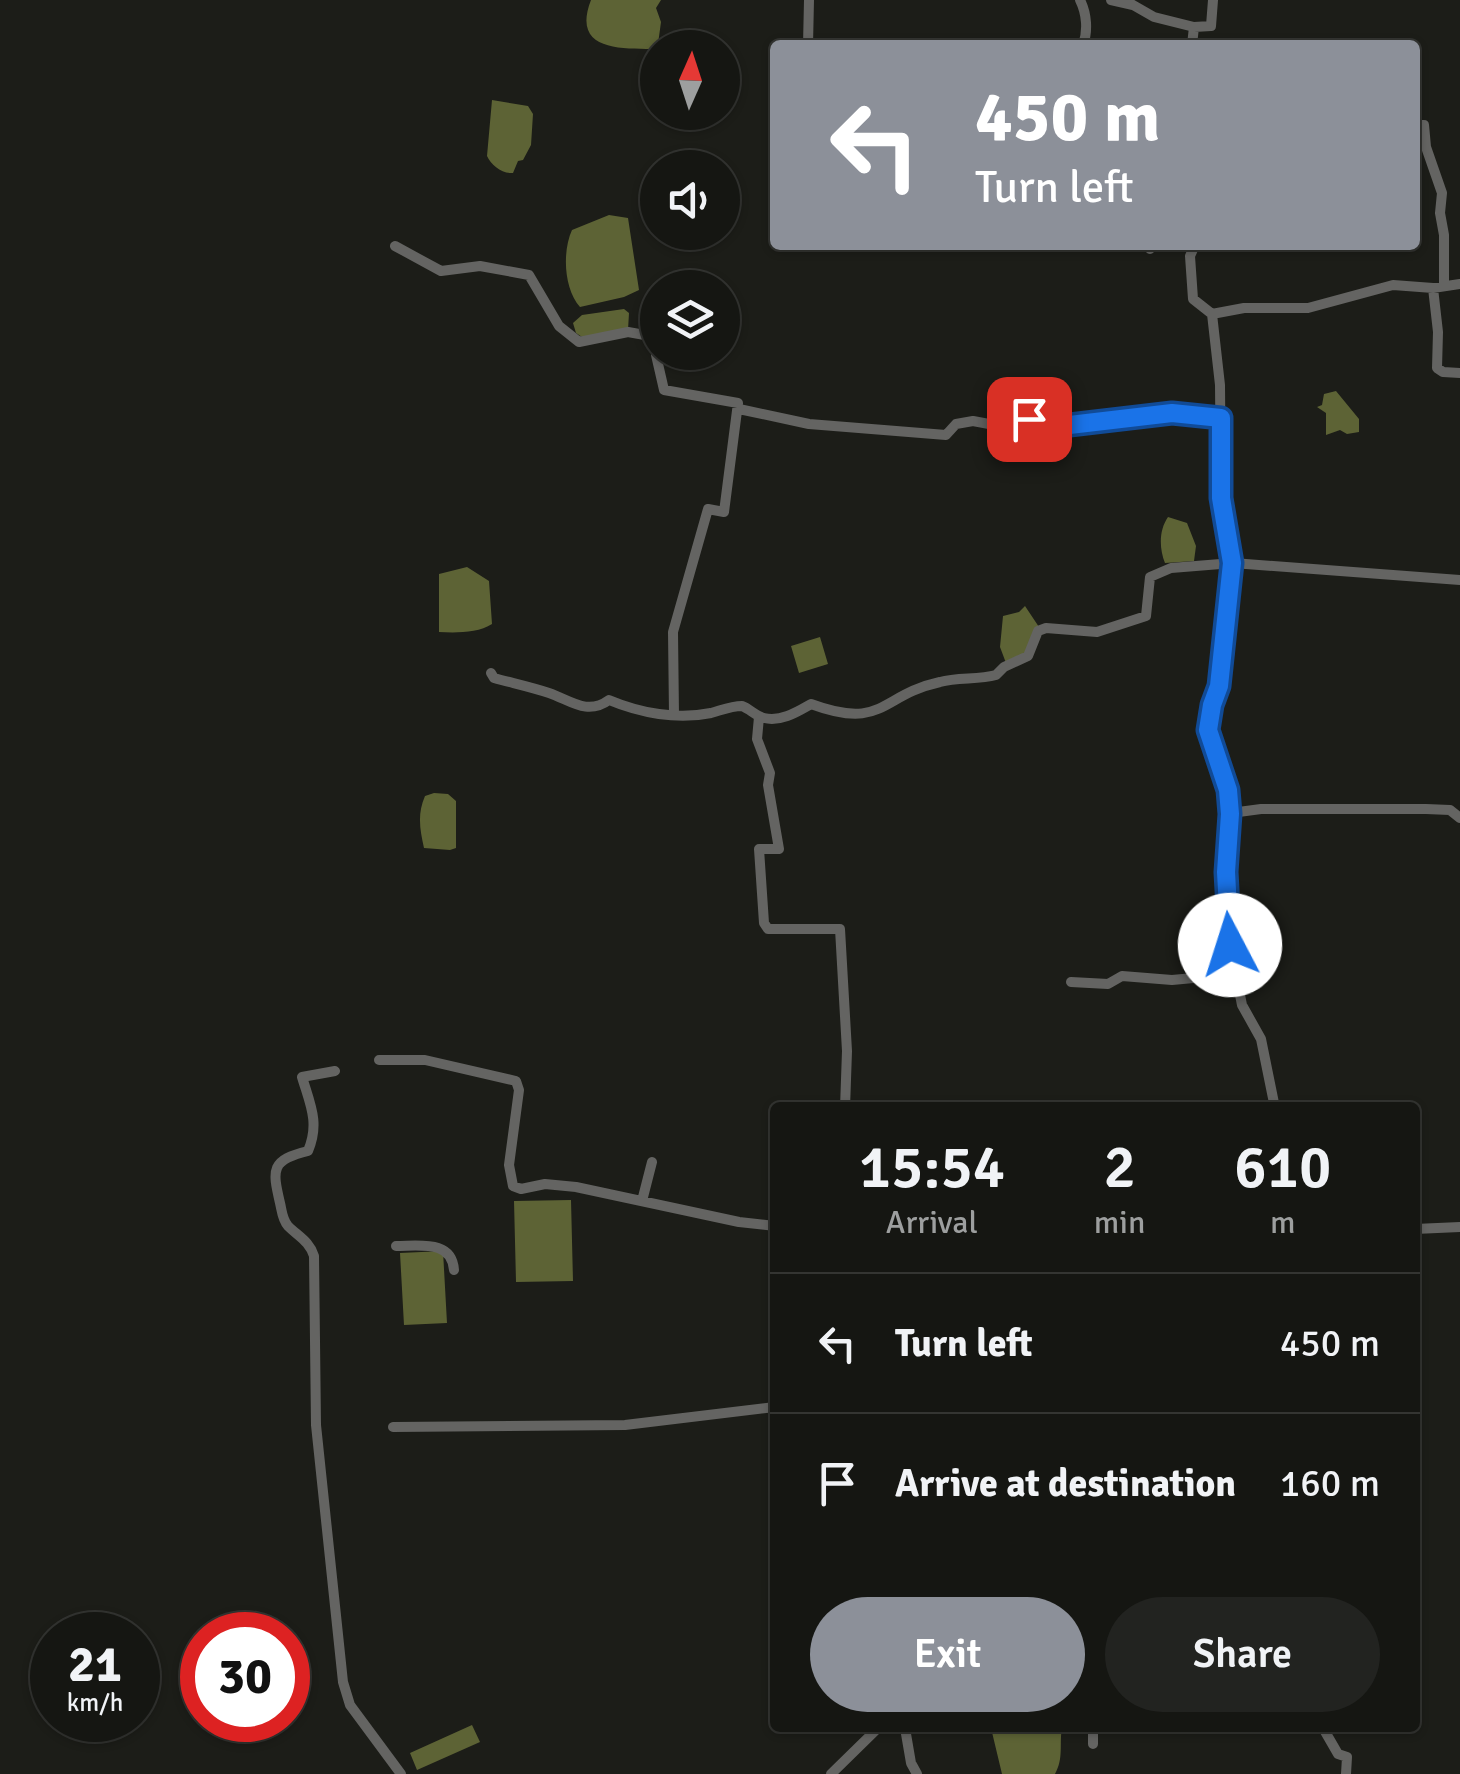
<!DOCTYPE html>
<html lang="en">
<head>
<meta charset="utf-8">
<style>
  :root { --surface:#151612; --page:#222320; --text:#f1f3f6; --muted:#9d9f9f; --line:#343532; --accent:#8c9099 }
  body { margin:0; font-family:Signika,sans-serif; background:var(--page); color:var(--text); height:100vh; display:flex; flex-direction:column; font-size:38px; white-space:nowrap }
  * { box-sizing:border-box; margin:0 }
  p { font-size:32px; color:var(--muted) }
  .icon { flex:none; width:55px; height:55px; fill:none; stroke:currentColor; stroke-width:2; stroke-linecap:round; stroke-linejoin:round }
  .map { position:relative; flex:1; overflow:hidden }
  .details { position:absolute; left:770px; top:1102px; width:650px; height:630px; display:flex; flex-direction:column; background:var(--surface); border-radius:10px; box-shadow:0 2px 8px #0004,0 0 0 2px var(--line) }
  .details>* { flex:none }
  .top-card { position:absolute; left:770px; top:40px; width:650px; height:210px; border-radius:10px; box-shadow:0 2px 8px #0004,0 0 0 2px var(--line); background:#8c9099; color:#fff; overflow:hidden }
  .needle { width:65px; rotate:3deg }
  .buttons { position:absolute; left:640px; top:30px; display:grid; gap:20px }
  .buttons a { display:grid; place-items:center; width:100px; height:100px; border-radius:50%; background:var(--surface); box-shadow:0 2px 8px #0004,0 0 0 2px var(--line); font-size:50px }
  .speed { position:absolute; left:30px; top:1612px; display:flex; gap:20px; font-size:50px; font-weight:700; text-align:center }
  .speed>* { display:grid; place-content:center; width:130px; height:130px; border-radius:50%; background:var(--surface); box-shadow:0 2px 8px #0004,0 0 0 2px var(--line); line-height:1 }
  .speed small { font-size:25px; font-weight:400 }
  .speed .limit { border:15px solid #d22; background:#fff; color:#111 }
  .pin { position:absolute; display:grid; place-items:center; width:85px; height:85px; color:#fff; margin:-42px; border-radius:20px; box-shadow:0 5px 15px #0006 }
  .me { position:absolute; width:110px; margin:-55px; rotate:355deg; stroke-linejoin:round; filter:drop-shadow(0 0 8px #0008) }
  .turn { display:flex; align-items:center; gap:35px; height:210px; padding:0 40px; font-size:45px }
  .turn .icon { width:130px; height:130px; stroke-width:2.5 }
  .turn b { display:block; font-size:70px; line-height:85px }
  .eta { display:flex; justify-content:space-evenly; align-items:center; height:170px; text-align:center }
  .eta b { font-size:60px; font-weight:600; line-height:70px }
  .button { display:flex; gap:20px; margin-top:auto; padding:20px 40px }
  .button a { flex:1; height:115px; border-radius:60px; background:var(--accent); color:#fff; font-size:40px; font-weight:600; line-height:115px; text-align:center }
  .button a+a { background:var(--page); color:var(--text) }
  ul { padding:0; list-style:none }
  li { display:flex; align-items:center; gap:30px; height:140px; padding:0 40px; border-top:2px solid var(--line) }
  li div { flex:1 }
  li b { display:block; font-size:38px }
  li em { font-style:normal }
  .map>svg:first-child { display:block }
</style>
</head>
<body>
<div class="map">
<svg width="1460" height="1774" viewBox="0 0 1460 1774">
  <rect width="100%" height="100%" fill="#1c1d18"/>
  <path fill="#5d6335" d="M591 0H661L656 8 661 22 658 44 652 49C616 49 572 49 591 0Z
    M492 100 528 106 533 114 531 145 523 160 518 161 513 173C502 174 491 165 487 156Z
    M609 215 628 218 639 290 624 297 580 307C564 289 562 252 572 230Z
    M624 309 629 313 628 330 582 337 576 333 573 323 582 315Z
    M1336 391 1359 419V432L1347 434 1340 430 1326 435V413L1317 407 1322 405 1324 394Z
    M1168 517 1187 523 1196 546 1194 561 1165 563C1159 548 1159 530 1168 517Z
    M467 567 489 581 492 624C478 633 456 633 439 632V574Z
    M1025 606 1039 627 1026 653 1006 663 1000 647 1003 616 1019 612Z
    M820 637 828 664 799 673 791 646Z
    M434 793 448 794 456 801V848L450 850 424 848C420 830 417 814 425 796Z
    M571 1200 573 1281 516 1282 514 1201Z
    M443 1251 447 1323 404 1325 400 1253Z
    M472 1725 480 1742 417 1770 410 1753Z
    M991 1728H1062C1059 1744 1064 1758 1055 1774H1002Z"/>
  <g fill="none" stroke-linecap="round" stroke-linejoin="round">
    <path stroke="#646462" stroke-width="10" d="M1080 0C1087 14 1088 31 1083 45
      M1111 0 1133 5 1154 17 1194 27 1192 45
      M1194 27 1211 26 1213 0
      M808 45 809 0
      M1415 125H1424L1426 147 1442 193 1440 213 1444 235V286
      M1149 245 1150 249
      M1195 245 1190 256 1193 299 1212 314
      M395 246 441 271 480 266 529 275 559 326 579 342 628 332 656 337V355L664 390 738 403 724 512 708 509 673 632 674 715
      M1433 288 1438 332 1437 368 1443 372 1460 373
      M739 409 809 424 946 435 956 424 973 421 989 424 1029 419 1061 426 1171 413 1221 418
      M491 673 494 678C512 683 531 687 549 693 570 700 587 716 609 700 640 713 677 720 711 713 722 710 731 706 742 706 750 709 756 716 764 718 781 722 797 712 811 704 884 731 880 695 940 682 958 677 978 680 996 675L1004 667 1028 656 1038 631 1046 628 1097 632 1146 616 1150 577 1171 568 1233 563 1460 580
      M759 717 757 739 770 773 768 785 779 849H759L764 923 768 929H840L847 1051 845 1108
      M1231 813 1261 809H1426L1450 810 1460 818
      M1071 982 1108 984 1122 976 1172 980 1236 974
      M379 1060H425L516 1081 519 1090 509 1165 513 1186 521 1189 545 1184 576 1187 739 1222 775 1226
      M335 1071 302 1077C310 1104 320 1123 308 1151 271 1160 272 1169 280 1203 282 1211 282 1219 288 1226 299 1237 309 1241 314 1256L316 1425 343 1682 350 1705 401 1774
      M1275 1108 1261 1039 1242 1005 1230 945 1225 872 1231 813 1228 790 1208 730 1219 686 1233 563 1221 497 1220 385 1212 314 1244 308H1308L1393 285 1433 288 1460 284
      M642 1201 652 1162
      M1415 1229 1460 1227
      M396 1246C421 1246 452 1240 454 1270
      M393 1427 625 1425 775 1407
      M905 1728 911 1763 917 1774
      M1093 1728V1744
      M1323 1728 1338 1754 1347 1757 1346 1774
      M831 1774 878 1728"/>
  </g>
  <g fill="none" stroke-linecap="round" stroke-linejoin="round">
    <g stroke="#114b97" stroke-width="25">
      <path id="route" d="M1029 419 1061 426 1172 413 1221 418V498L1232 563 1219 686 1212 705 1208 730 1228 790 1230 814 1226 872 1230 945"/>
    </g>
    <use href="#route" stroke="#1a73e8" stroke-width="18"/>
  </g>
</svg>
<div class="buttons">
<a><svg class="needle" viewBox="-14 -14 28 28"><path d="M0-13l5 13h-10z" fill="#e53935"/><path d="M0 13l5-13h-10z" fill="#9d9f9f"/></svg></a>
<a><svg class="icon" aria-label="sound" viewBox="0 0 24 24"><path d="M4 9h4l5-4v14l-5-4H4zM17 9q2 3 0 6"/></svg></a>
<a><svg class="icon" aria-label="layers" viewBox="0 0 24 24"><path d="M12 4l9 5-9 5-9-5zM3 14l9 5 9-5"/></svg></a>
</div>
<div class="speed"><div>21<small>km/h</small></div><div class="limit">30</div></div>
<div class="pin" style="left:1029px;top:419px;background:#d93025"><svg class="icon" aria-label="arrive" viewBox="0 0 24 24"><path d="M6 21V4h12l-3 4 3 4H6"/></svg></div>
<svg class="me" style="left:1230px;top:945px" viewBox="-20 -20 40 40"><circle r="19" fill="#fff"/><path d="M0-13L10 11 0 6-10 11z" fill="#1a73e8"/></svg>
<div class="top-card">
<div class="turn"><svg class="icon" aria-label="left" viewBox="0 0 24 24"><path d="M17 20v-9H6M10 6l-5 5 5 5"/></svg><div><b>450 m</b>Turn left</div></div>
</div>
<section class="details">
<div class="eta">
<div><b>15:54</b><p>Arrival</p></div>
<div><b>2</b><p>min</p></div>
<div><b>610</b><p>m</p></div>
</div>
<ul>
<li><svg class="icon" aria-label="left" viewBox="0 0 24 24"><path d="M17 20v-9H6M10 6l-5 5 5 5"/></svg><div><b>Turn left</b></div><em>450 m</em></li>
<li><svg class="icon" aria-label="arrive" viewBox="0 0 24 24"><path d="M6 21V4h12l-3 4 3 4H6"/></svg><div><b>Arrive at destination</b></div><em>160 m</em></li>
</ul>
<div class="button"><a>Exit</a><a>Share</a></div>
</section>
</div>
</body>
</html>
